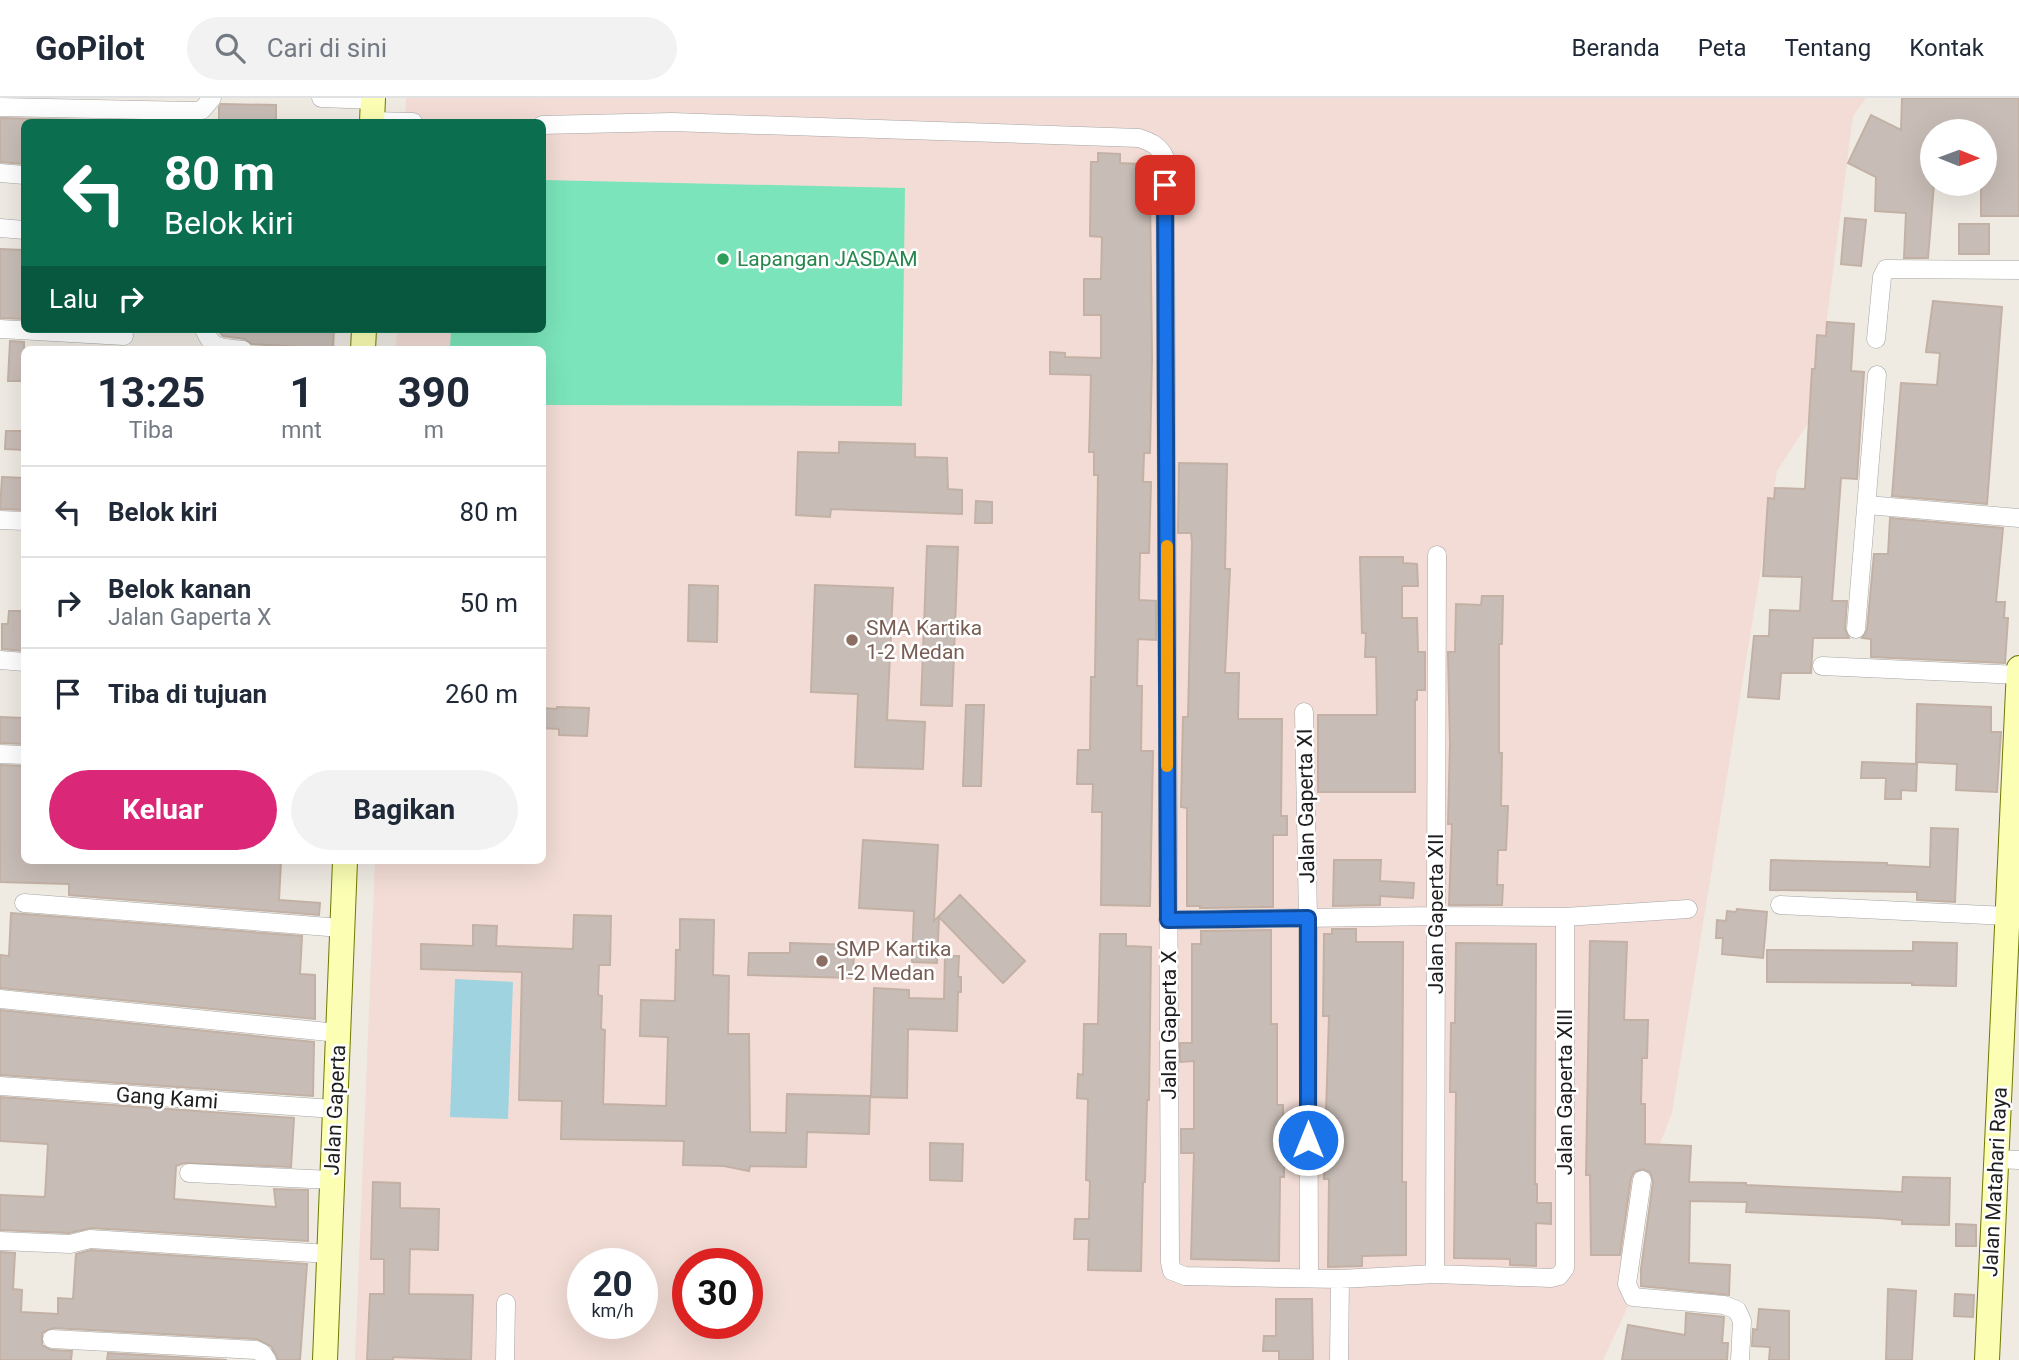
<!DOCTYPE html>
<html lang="id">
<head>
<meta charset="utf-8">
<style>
  :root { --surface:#fff; --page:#f2f2f3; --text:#1f2937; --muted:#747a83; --line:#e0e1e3; --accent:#db2777 }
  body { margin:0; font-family:Roboto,sans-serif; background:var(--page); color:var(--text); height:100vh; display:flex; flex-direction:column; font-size:26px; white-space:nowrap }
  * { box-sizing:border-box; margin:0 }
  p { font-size:23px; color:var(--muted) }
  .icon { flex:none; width:38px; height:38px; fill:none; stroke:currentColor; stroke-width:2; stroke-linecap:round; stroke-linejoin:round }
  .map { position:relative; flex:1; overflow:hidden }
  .sheet { position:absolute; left:21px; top:248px; width:525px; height:518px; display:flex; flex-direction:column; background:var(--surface); border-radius:10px; box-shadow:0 7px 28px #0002 }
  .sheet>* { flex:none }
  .hud { position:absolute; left:21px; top:21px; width:525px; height:214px; border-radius:10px; box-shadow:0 7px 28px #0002; background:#0b6e4f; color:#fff; overflow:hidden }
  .needle { width:46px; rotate:91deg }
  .controls { position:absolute; left:1920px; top:21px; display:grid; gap:14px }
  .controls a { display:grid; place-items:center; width:77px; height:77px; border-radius:50%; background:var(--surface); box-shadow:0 7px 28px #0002; font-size:35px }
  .speed { position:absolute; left:567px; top:1150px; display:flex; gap:14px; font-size:35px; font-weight:700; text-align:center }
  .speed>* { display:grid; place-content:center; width:91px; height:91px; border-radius:50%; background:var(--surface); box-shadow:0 7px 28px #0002; line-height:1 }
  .speed small { font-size:18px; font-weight:400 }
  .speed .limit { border:10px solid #d22; background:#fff; color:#111 }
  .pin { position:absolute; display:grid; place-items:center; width:60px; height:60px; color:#fff; margin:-30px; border-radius:14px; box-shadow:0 4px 10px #0006 }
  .me { position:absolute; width:77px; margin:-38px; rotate:0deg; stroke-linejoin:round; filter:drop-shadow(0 0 5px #0008) }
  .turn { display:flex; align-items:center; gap:24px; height:147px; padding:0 28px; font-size:32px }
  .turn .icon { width:91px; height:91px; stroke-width:2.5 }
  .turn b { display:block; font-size:49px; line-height:60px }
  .then { display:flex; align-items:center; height:66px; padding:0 28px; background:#0003; gap:14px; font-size:26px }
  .eta { display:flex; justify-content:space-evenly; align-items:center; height:119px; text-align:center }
  .eta b { font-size:42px; font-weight:700; line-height:49px }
  .cta { display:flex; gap:14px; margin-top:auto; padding:14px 28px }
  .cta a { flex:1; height:80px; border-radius:42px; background:var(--accent); color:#fff; font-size:28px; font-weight:700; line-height:80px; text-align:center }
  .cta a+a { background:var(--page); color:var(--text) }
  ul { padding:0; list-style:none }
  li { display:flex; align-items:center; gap:21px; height:91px; padding:0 28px; border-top:2px solid var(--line) }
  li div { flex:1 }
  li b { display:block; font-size:26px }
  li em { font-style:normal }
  header { display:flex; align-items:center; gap:42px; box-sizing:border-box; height:98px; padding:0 35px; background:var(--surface); border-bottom:2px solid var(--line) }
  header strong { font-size:33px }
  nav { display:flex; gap:38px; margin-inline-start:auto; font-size:24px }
  .search { width:490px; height:63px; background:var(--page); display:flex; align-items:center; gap:18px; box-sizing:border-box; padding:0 24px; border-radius:38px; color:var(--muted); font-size:26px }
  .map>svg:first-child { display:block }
</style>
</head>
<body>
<header>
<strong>GoPilot</strong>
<div class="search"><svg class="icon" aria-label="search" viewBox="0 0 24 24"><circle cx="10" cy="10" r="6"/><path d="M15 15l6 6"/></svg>Cari di sini</div>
<nav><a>Beranda</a><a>Peta</a><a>Tentang</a><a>Kontak</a></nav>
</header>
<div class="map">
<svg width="2019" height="1262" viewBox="0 0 2019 1262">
  <rect width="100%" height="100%" fill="#efebe3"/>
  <path fill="#f2dcd5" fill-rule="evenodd" d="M406 0H1866L1853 18 1815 314 1777 373 1672 1015 1647 1079 1631 1202 1603 1262H355L375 763H542V252H396L397 231H542V24H405ZM583 1166H642V1225H583ZM688 1166H747V1225H688Z"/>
  <path fill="#7be4ba" d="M543 82 905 90 902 308 543 307 542 252H450L451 231H542Z"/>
  <path fill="#a0d3e0" d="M455 881 513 884 508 1021 450 1019Z"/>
  <path fill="#c8bdb6" stroke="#c2b1a4" stroke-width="2" d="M1902 0H2019V118H1981V86H1984V33H1932V86H1934L1928 160H1904L1906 115 1875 113 1876 79 1848 65 1871 17 1901 32Z
    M221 6 276 7V24H219V9Z
    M0 20 174 24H24V66L0 64Z
    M1098 55 1120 56V65L1140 66V93H1150L1152 261 1150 355H1144L1143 384H1151L1149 455H1140L1139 502 1156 503V542L1138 541 1137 588H1142L1141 653H1153L1150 808 1101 807 1102 714H1092L1093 686H1077L1078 652H1090L1091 579H1095L1098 377H1094V354H1089L1091 277 1050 276V254L1065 255V259L1101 260V217H1084V181H1101L1102 139 1090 138 1091 64H1098Z
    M1845 120 1866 122 1861 168 1841 166Z
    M1959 126H1989V156H1959Z
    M0 151 24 152V221L0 220Z
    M1933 203 2002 209 1987 406 1892 398 1901 285 1937 287 1940 255 1926 254Z
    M1827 224 1854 226 1851 273 1864 274 1857 381 1841 380 1832 503H1847L1845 531 1849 540H1813L1811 575H1781L1779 601 1748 599 1754 538H1769L1770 512 1800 513 1802 479 1763 478 1768 400 1774 401 1775 390 1805 391 1812 271H1815L1817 237 1826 238Z
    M217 231H334L333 251 252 246 245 241 223 238Z
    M10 243 24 244V283H8Z
    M6 333H24V352L5 351Z
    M839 344 915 346V359L947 360 948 391 962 392V416L831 411 830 419 796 417 798 354 839 355Z
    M1179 365 1227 366 1225 471H1230L1225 575H1239L1238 621H1282L1281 718H1287V737H1273V809L1200 810V808H1187V710L1181 709 1183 619H1188L1192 444 1191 435H1178Z
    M2 379 24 380V412L0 411Z
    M976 403 992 404V425H975Z
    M1890 420 2003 430 1996 504H2005L2004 520H2008L2005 565 1871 559V541L1862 540 1867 532 1874 456H1888Z
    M927 448 958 449 952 608 921 607Z
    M1360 459H1403V465L1417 466 1418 488H1402V520H1417L1418 554H1425V592H1417V602H1415V694H1318V617H1377L1376 559H1365L1366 535H1362Z
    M689 487 718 488 717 544 688 543Z
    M815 487 893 490 887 622 925 624 923 671 855 669 858 596 811 594Z
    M1482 498H1503L1502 546H1499V655H1502L1501 708H1508L1506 752H1498L1497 787H1503L1502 807H1449L1452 726H1448L1450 646 1448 554H1455L1456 506 1481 507Z
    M9 513H24V553L2 551V526H8Z
    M1917 606 1991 609V634H2001L1997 694 1956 692 1957 666 1916 664Z
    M966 607H984L981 688H963Z
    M557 609 589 610 587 638 559 637V631L542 630V610L557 611Z
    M0 619 24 620V646L0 645Z
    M1862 664 1917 666 1916 693 1901 692V701H1885L1886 680H1861Z
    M0 667 24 668V763H281L279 802 320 805 319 817 69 797V786L0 784Z
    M1931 730 1958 731 1955 804 1917 802V794L1770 792 1771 762 1887 765V767L1930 769Z
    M863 742 938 747 934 823 960 797 1025 863 1003 885 939 819 937 865 912 864 914 813 859 810Z
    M1334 762H1381L1380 783 1414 785 1413 800 1380 798V807L1333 808Z
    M1737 811 1767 814 1763 860 1722 856 1723 840H1716L1717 822 1726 823 1727 813 1736 814Z
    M11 815 302 838 300 876 315 877V921L0 890V857L9 858Z
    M574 817 611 818 610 867H599L598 897 602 898 601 931 605 932 603 1006 666 1008 668 939 640 938 641 902 675 903 676 852H680V821L714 822 713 877 729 878 728 936H749L750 1034 786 1035 787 996 870 998 869 1036 807 1034 806 1069 750 1068 749 1073 724 1068 683 1067 684 1043 561 1041 562 1003 519 1002 522 874 421 871V846L473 848V827L497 828 496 848 573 851Z
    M1332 831H1356V844H1403L1402 1084H1406V1157L1362 1158V1168L1328 1169 1329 1081H1324L1329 918H1323L1324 836H1332Z
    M1271 832V926H1277V1007H1283V1026H1290L1291 1051 1284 1052V1079H1280L1279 1163 1191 1161 1194 1055H1181V1031H1194V963L1180 964V945H1192V846H1201V833Z
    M1100 836H1126V848L1151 849 1149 1002H1147L1145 1084H1143L1141 1173 1088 1172 1089 1141H1074L1075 1121H1089L1090 1083 1086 1082 1088 1001 1077 1000 1078 976 1083 977 1084 926H1098Z
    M1590 843 1627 844 1624 922H1648L1647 960H1642L1641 1006H1645V1046L1691 1048 1689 1084 1746 1085V1087L1902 1094 1903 1079 1950 1080 1949 1127 1902 1126V1122L1879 1120 1746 1114 1747 1104 1690 1103 1689 1165 1730 1167 1729 1197 1641 1188V1171L1653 1084 1650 1074 1643 1071 1634 1074 1631 1080 1620 1157H1591L1590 1077H1586Z
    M1913 844 1957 845 1956 888 1912 887V885L1767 884V852L1913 853Z
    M790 845 854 847 853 880 748 877 749 855H790Z
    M1456 845 1536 846 1535 1086H1537V1105H1551V1126L1536 1125V1168L1510 1167V1161L1454 1160 1456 994H1450L1451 925H1455Z
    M945 858H959L958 879H961V894H958L957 933 908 931 907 1000 871 999 874 890 909 892V900L944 901Z
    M0 912 314 944 313 998 0 977Z
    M0 999 294 1020 291 1069 184 1065 176 1068 174 1101 276 1109 274 1091 308 1092V1143L91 1130 69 1135 0 1132V1097L45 1099 48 1046 0 1043Z
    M930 1045 963 1046 962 1083 930 1082Z
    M373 1084 400 1085V1110L439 1111 438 1152 410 1151 409 1196 473 1197 471 1262 393 1259V1262H367L370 1196H384V1161H371Z
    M1956 1126 1976 1127V1148H1956Z
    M91 1152 307 1166 300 1262H278L271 1248 257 1241 53 1230 42 1235V1247L51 1252 72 1253 71 1262H0V1154L15 1155 13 1191 22 1192 21 1214 58 1216V1200L73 1201 76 1156Z
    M1888 1191 1916 1193 1912 1262H1886Z
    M1955 1196 1974 1197 1973 1219 1954 1218Z
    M1276 1201H1312L1313 1262H1279V1253H1263L1264 1238H1276Z
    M1759 1211 1789 1213V1262H1769L1770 1249 1752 1248 1753 1231 1757 1232Z
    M1686 1215 1724 1219 1722 1245H1728L1727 1262H1622L1628 1227 1685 1237Z
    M108 1255 227 1262H107Z"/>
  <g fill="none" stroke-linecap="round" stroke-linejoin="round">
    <g stroke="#a5a5a5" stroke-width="19">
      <path id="street" d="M321 0 373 2
        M0 9 192 13 202 12 212 0
        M372 23 413 24
        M542 27 672 24 1139 40C1151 44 1160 48 1165 60L1170 1164 1172 1173 1185 1178 1340 1181 1435 1176 1551 1180 1559 1178 1565 1170V819
        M0 75 24 77
        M0 130 24 132
        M0 231 124 238
        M204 231C213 253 222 249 243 252
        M1876 241 1882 179 1886 171 2019 172
        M1867 407 2019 420
        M0 422 24 423
        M1856 531 1877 277
        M0 562 24 564
        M1822 568 2019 577
        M1304 614 1308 820 1309 1180
        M0 656 24 657
        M24 805 341 830
        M1780 807 2007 818
        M1168 822 1437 818 1565 819 1688 811
        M0 901 338 935
        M0 988 334 1011
        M1996 1061 2019 1062
        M189 1075 331 1082
        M1642 1082 1627 1186 1633 1199 1724 1207 1737 1212 1742 1223 1740 1262
        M0 1143 70 1146 90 1141 329 1156
        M1435 1176 1437 457
        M52 1241 256 1252 262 1255 267 1262
        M505 1262 506 1205
        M1339 1262 1340 1181"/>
    </g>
    <g stroke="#6e7900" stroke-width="26">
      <path id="secondary" d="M372 24 373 0
        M363 252 364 231
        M325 1262 345 763
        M1987 1262 2019 570"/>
    </g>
    <use href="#street" stroke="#fff" stroke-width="18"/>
    <use href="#secondary" stroke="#fbfeb3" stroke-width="24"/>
  </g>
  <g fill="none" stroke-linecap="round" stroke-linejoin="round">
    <g stroke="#114b97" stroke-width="18">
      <path id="route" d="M1165 87 1168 822 1308 820V1042"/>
    </g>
    <use href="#route" stroke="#1a73e8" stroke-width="12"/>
    <path stroke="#f59e0b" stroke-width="12" d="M1167 448V668"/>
  </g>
  <circle fill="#2e9e5b" stroke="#fff" stroke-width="2.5" cx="723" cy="161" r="7"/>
  <g fill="#8d6e63" stroke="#fff" stroke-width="2.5">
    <circle cx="852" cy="542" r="7"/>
    <circle cx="822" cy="863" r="7"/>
  </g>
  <g text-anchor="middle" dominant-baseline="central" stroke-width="5" stroke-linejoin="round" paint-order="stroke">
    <g font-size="21" fill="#27864d" stroke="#fff" text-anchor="start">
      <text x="737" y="161">Lapangan JASDAM</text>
    </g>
    <g font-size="21" fill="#785e54" stroke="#fff" text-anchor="start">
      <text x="866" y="530">SMA Kartika<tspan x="866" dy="24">1-2 Medan</tspan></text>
      <text x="836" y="851">SMP Kartika<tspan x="836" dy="24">1-2 Medan</tspan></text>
    </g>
    <g font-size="21" fill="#1e1e1e" stroke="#fff">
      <text transform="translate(1306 708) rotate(-91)">Jalan Gaperta XI</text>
      <text transform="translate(1436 816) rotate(-90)">Jalan Gaperta XII</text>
      <text transform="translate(1169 927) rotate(-90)">Jalan Gaperta X</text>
      <text transform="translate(1565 994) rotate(-90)">Jalan Gaperta XIII</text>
      <text transform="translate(167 1000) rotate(4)">Gang Kami</text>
      <text transform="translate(335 1012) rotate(-87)">Jalan Gaperta</text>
      <text transform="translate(1995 1084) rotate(-87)">Jalan Matahari Raya</text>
    </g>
  </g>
</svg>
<div class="controls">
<a><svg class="needle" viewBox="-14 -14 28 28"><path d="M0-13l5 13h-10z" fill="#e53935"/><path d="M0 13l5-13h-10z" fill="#747a83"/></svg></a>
</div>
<div class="speed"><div>20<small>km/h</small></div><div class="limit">30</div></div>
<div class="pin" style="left:1165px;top:87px;background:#d93025"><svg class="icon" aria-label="arrive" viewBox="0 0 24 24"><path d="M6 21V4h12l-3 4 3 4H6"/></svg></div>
<svg class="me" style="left:1308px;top:1042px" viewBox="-20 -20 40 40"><circle r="17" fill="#1a73e8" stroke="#fff" stroke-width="3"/><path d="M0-11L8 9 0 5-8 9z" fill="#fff"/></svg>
<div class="hud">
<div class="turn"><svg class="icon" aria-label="left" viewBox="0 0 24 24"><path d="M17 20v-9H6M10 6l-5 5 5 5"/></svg><div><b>80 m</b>Belok kiri</div></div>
<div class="then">Lalu<svg class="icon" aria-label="right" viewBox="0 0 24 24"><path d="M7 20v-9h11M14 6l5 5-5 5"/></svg></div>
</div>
<section class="sheet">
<div class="eta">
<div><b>13:25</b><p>Tiba</p></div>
<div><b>1</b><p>mnt</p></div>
<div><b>390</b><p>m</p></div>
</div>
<ul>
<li><svg class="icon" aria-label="left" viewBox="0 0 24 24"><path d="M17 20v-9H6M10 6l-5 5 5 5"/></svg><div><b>Belok kiri</b></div><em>80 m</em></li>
<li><svg class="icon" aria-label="right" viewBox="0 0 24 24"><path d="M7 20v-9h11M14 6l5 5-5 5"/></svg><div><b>Belok kanan</b><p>Jalan Gaperta X</p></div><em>50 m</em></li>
<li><svg class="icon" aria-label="arrive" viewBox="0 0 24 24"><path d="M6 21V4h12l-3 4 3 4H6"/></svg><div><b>Tiba di tujuan</b></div><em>260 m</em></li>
</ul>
<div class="cta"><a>Keluar</a><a>Bagikan</a></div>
</section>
</div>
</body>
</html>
